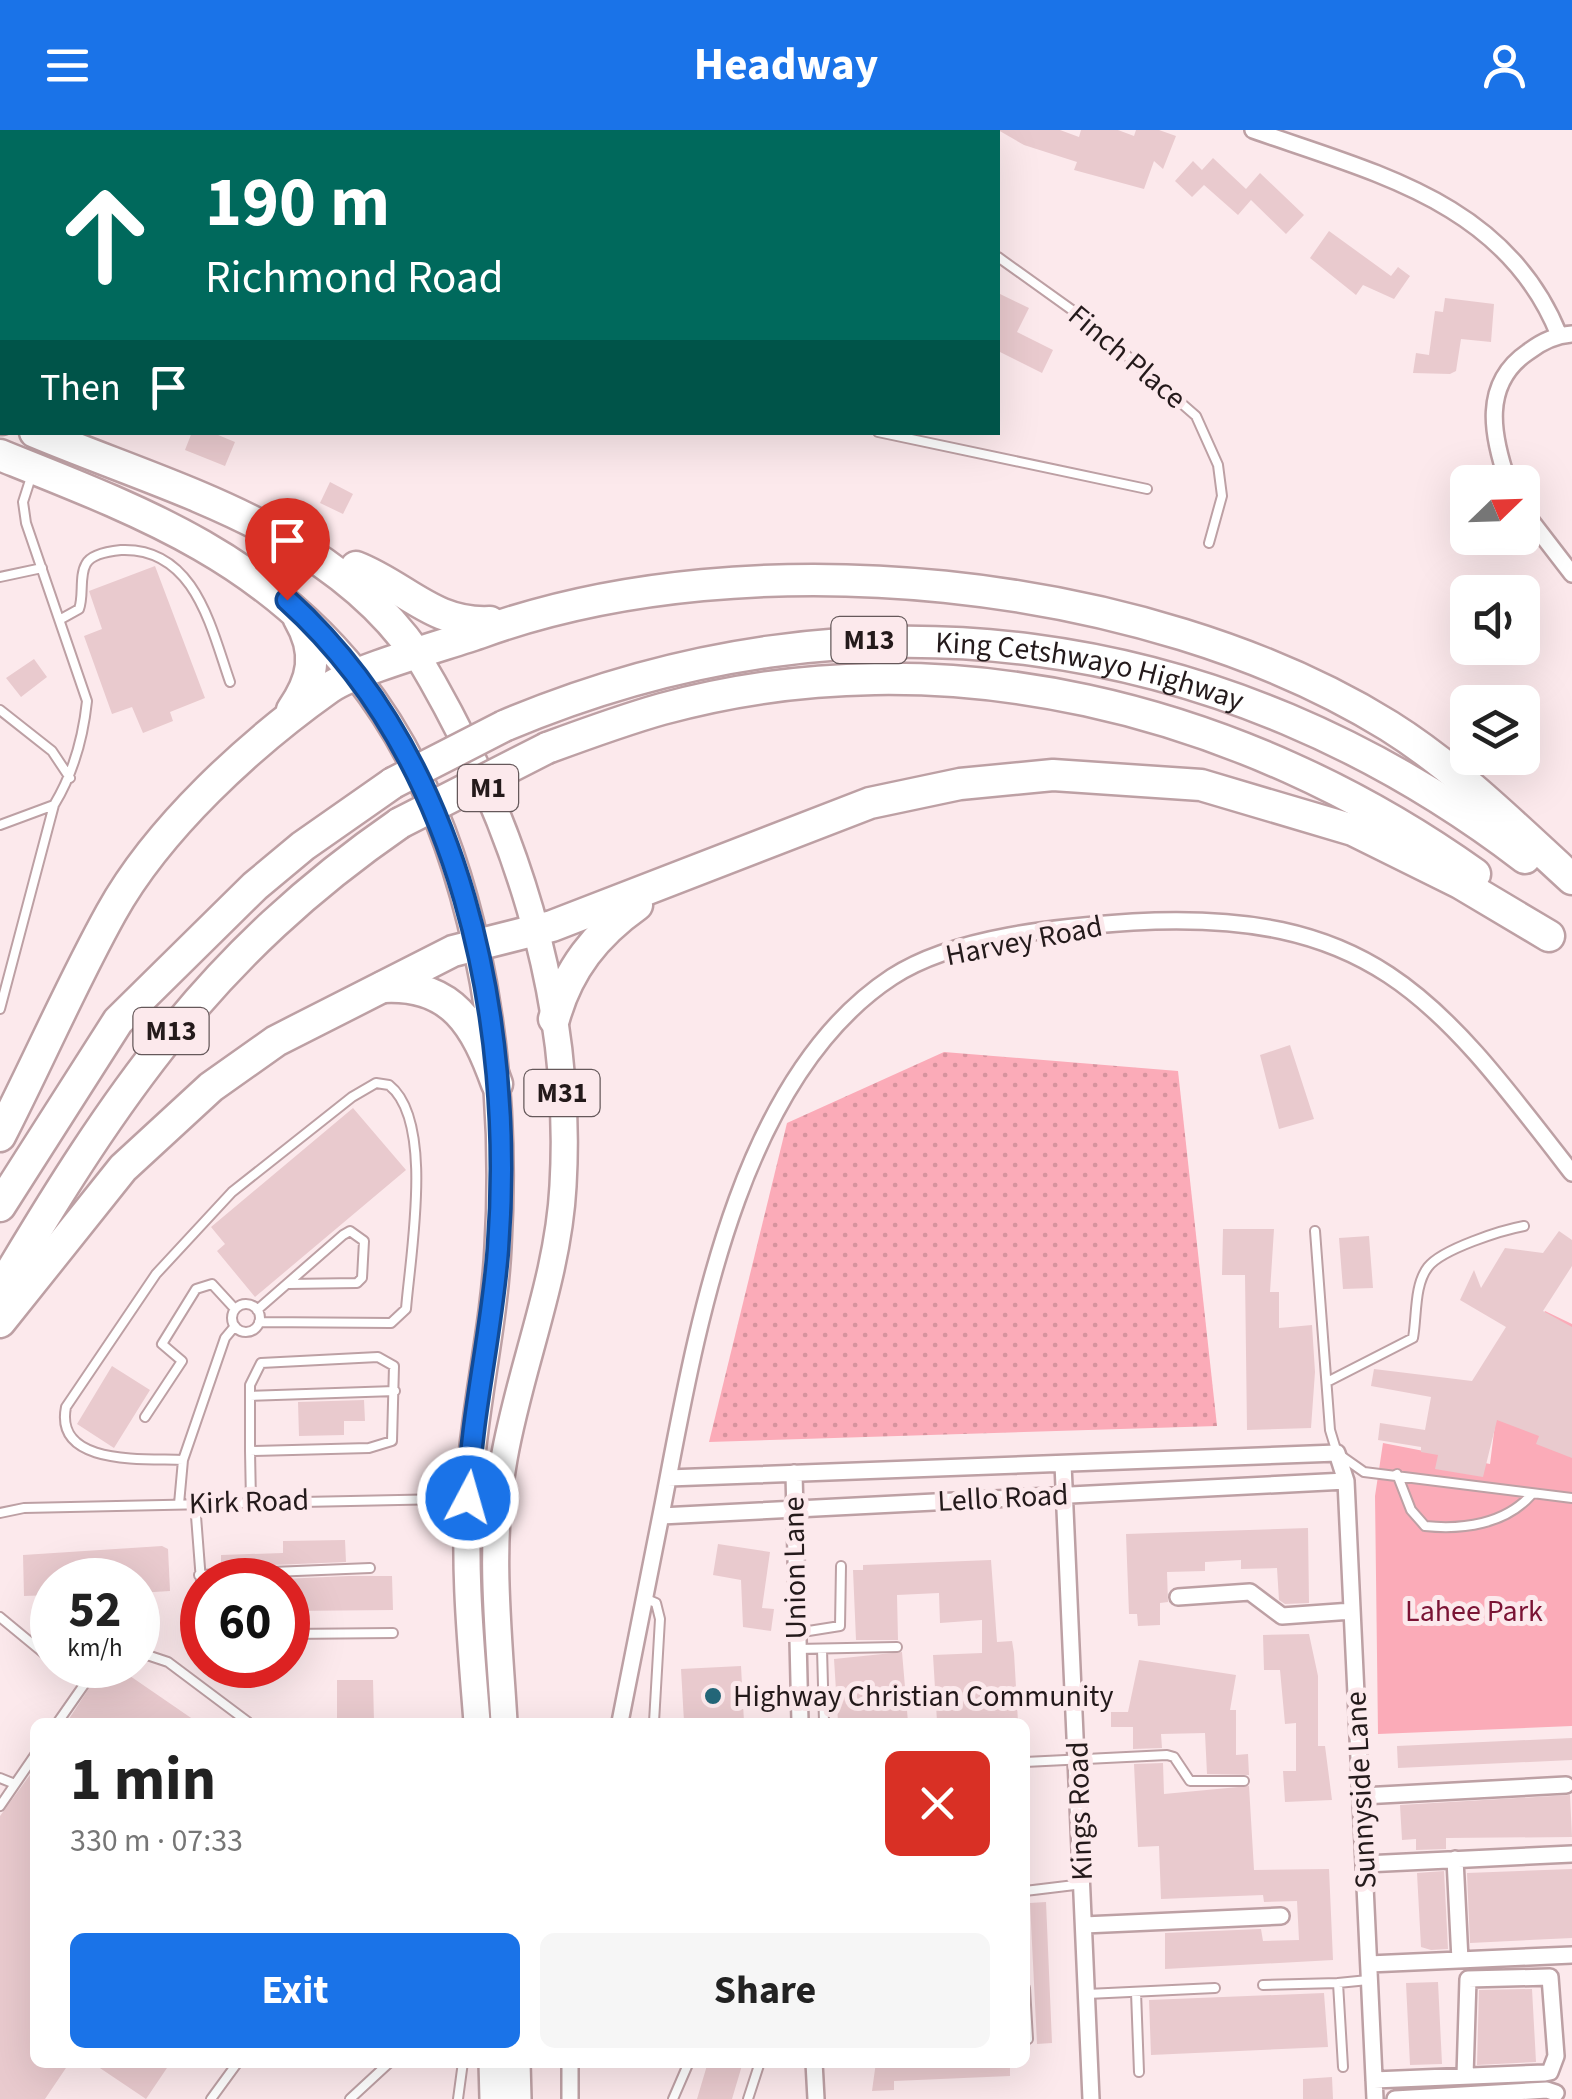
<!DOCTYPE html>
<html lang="en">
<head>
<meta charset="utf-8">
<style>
  :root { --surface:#fff; --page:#f6f6f6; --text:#222; --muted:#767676; --accent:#1a73e8 }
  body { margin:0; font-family:"Source Sans 3",sans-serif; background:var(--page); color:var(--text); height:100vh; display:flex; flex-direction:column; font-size:38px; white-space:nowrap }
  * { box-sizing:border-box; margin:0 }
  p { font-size:32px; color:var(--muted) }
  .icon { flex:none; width:55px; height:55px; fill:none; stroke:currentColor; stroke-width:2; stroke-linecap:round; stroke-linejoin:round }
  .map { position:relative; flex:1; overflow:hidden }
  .side { position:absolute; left:30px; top:1588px; width:1000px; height:350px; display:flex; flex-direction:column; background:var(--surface); border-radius:15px; box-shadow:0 10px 40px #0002 }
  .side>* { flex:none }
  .top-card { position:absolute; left:0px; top:0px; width:1000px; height:305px; box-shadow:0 10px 40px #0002; background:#00695c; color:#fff; overflow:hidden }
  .needle { width:65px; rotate:67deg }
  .controls { position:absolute; left:1450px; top:335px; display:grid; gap:20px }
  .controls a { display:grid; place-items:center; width:90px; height:90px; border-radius:15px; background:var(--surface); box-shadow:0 10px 40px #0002; font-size:50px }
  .speed { position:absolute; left:30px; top:1428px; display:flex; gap:20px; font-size:50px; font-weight:700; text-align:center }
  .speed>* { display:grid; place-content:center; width:130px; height:130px; border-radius:50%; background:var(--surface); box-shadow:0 10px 40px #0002; line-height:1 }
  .speed small { font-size:25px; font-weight:400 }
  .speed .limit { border:15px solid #d22; background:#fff; color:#111 }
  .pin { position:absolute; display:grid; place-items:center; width:85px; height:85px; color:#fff; margin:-102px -42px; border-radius:50% 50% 50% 0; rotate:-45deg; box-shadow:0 0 10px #0007 }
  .pin .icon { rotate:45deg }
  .me { position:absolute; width:110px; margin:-55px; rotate:6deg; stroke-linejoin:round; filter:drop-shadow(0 0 8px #0008) }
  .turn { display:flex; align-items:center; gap:35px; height:210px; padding:0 40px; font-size:45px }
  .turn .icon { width:130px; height:130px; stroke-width:2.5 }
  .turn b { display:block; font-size:70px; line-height:85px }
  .then { display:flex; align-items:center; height:95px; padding:0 40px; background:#0003; gap:20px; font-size:38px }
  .round { display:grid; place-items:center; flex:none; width:105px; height:105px; border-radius:15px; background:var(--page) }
  .head { display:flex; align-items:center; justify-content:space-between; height:170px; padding:0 40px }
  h1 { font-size:60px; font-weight:700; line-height:75px }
  .button { display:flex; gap:20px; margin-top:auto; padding:20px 40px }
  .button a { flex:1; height:115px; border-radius:15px; background:var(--accent); color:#fff; font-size:40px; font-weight:700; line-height:115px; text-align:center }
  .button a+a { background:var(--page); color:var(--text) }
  header { display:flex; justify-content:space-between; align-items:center; height:130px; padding:0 40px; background:var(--accent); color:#fff; font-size:45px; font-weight:700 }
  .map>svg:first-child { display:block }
</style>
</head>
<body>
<header><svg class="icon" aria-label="menu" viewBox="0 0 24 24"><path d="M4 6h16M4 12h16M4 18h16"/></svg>Headway<svg class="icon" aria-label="person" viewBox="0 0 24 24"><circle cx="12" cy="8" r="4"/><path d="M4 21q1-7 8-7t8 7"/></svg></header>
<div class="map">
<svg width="1572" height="1969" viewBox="0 0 1572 1969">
  <defs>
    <pattern id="grass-dots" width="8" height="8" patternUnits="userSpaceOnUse" patternTransform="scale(2.5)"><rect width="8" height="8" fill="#fbabb8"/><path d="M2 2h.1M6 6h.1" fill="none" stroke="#d7939e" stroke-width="1.8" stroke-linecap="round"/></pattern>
  </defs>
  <rect width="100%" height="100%" fill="#fce9ec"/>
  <path fill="url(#grass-dots)" d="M944 922 1178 941 1217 1296 709 1312 787 993Z"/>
  <path fill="#fbabb8" d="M1545 1181 1572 1194V1596L1378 1604 1375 1366 1383 1313 1490 1334 1500 1255Z"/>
  <path fill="#e9cace" d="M998 0H1060L1079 7 1081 0H1118L1134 6 1136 0H1159L1176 6 1163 39 1154 31 1144 59 1074 40 1077 32 1024 15Z
    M1213 28 1246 59 1260 43 1304 85 1286 104 1251 70 1238 85 1204 55 1192 67 1175 51 1193 31 1202 40Z
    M1329 101 1391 146 1398 137 1410 146 1394 169 1363 155 1356 165 1310 128Z
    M998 163 1029 178 1017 202 1053 220 1042 243 998 221Z
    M1445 168 1494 174 1491 212 1461 209 1456 241 1450 244 1413 243 1416 223 1429 225 1435 181 1443 182Z
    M192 302H211L235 312 225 336 185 320Z
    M330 352 353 364 343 384 320 373Z
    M155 436 205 568 170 582 173 591 143 603 132 577 112 584 84 506 102 499 89 461Z
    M34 529 47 547 21 567 6 548Z
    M1290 915 1314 989 1279 999 1260 925Z
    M353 978 406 1040 255 1167 217 1121 225 1114 211 1097Z
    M1223 1099H1274L1270 1162H1279V1198L1312 1195 1315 1242 1311 1298 1247 1300 1245 1145H1222Z
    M1559 1101 1572 1110V1136L1543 1181 1572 1197V1328L1536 1314 1539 1306 1497 1290 1483 1347 1435 1339 1438 1325 1421 1322V1317L1378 1310 1380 1293 1425 1300 1431 1267 1371 1256 1374 1239 1472 1251 1506 1197 1460 1170 1474 1140 1481 1158 1505 1118 1543 1123Z
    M1369 1106 1373 1158 1343 1159 1339 1108Z
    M112 1236 150 1260 114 1318 77 1294Z
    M364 1270 365 1291H344V1305L299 1306 298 1272Z
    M1308 1398 1309 1473 1285 1474 1279 1470 1277 1438 1241 1439V1430L1205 1432V1441L1167 1442 1168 1472 1160 1473V1495L1138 1496 1137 1484H1129L1126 1404Z
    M345 1410 346 1432 221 1437V1425L283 1423V1411Z
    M718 1414 770 1422 762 1478 774 1479 771 1501 743 1497 741 1450 713 1445Z
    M162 1416 168 1419 170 1461 138 1463V1450H52V1465L24 1466 23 1425Z
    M991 1430 997 1512 1012 1511 1014 1523 1018 1592H937L933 1525 982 1523V1490L940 1493 939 1463 897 1465 898 1510H856L853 1440H863V1435Z
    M349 1446H392L393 1480 288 1481V1450H260Z
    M1309 1504 1318 1546V1616H1325L1332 1670 1285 1672 1283 1641H1296V1593L1285 1594 1280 1540H1264L1263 1505Z
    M902 1522 908 1592H838L834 1529Z
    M1139 1530 1236 1545 1230 1580H1236V1625L1248 1624 1249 1645 1207 1644 1205 1603 1161 1604 1162 1618 1133 1619V1597H1111V1582H1128Z
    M104 1535H114L197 1592H67Z
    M741 1536 744 1592H684L681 1539Z
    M337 1550H373L374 1592H337Z
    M1572 1608V1630L1398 1638 1397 1616Z
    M1163 1633 1164 1664 1249 1656 1254 1740 1329 1739 1333 1830 1165 1839V1803L1261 1799 1263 1811 1299 1810 1297 1771 1264 1772 1263 1765 1161 1769 1159 1716 1138 1717 1134 1634Z
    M35 1638V1932H70L45 1969H0V1686Z
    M1570 1665 1572 1707 1446 1708V1719L1416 1720V1709L1402 1710 1400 1675Z
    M1572 1739V1808L1470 1813 1467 1743Z
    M1444 1741 1448 1819 1431 1820 1421 1817 1417 1743Z
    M1046 1772 1052 1913 1037 1914 1030 1773Z
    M1438 1852 1442 1934 1410 1935 1406 1853Z
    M1532 1859 1536 1932 1477 1935 1479 1860Z
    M1324 1863 1328 1917 1151 1925 1149 1870Z
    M91 1932H171L146 1969Z
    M708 1932H743L732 1969H697Z
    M876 1932H1010V1946L894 1951V1960L872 1961Z
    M1332 1947 1333 1969H1303V1949Z"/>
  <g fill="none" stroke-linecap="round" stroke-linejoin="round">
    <g stroke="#bda0a4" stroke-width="12">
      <path id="lane" d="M160 0 163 2
        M284 0 289 2
        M820 0 823 2
        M0 60 2 57
        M998 127 1086 190 1196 286 1218 335 1222 366 1209 413
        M0 221 2 222
        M878 302 1147 359
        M0 447 42 438
        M61 489 79 479C84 466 79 446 86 434 91 424 111 421 121 420 195 417 211 498 230 552
        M0 580 52 621 70 648
        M0 695 54 675
        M0 879 54 675C74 642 83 609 87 571L26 393 23 372 32 344
        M1315 1101 1330 1300 1337 1323 1364 1342 1572 1368
        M232 1188a14 14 0 1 1 28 0a14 14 0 1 1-28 0Z
        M257 1180 343 1105 350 1101 364 1111 362 1148 357 1153 288 1154
        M1327 1252 1413 1208C1417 1186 1414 1155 1428 1137 1442 1119 1502 1100 1524 1096
        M250 1266 395 1261
        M145 1287 182 1231 162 1214 196 1159 212 1154 235 1179
        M250 1321V1255L261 1233 378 1227 394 1236 392 1311 369 1318 250 1321 251 1372
        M183 1330C147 1328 54 1337 66 1277L156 1144 232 1062 352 967 376 953 389 955C435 991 410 1126 406 1179L391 1193 259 1192
        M1397 1344 1411 1380 1425 1396C1463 1400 1505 1394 1531 1365
        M195 1373 202 1464
        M179 1374 183 1330 225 1208 235 1196
        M0 1383 24 1378 495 1368
        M199 1445 370 1438
        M644 1468 656 1473 660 1489 654 1592
        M0 1487 52 1530
        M796 1503 840 1496 841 1436
        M288 1504 393 1503
        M797 1519 897 1517
        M822 1519 824 1592
        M138 1522 168 1532 248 1592
        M59 1535 70 1541 93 1539
        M58 1592 95 1539
        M1025 1632 1167 1625 1174 1627 1190 1651H1244
        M0 1648 15 1654
        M0 1676 35 1625
        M1025 1761 1083 1754
        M1338 1853 1368 1850
        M1263 1855 1338 1853 1343 1937
        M1025 1858 1028 1909
        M1136 1862 1139 1942
        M1087 1864 1215 1858
        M211 1969 238 1932
        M350 1969 390 1932
        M458 1969 463 1932
        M673 1969 689 1932
        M748 1969 760 1932"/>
    </g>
    <g stroke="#bda0a4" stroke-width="20">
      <path id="street" d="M1253 0C1374 43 1506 72 1559 205
        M1508 352C1492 306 1481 254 1528 222 1541 212 1556 205 1572 204
        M1522 379 1572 444
        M1063 1334 1091 1969
        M794 1343 800 1592
        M668 1348 1337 1323 1346 1351 1375 1969
        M661 1386 1346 1351
        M1178 1467 1250 1462 1282 1486 1352 1481
        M620 1592C634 1521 648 1451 662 1380 695 1209 735 950 892 847 955 806 1059 797 1133 792 1373 779 1437 868 1572 1043
        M1362 1666 1566 1655
        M1455 1729 1460 1830
        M1365 1734 1572 1724
        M1084 1795 1281 1786
        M1369 1834 1572 1825
        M814 1932 816 1969
        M1374 1950 1545 1943 1550 1942 1556 1926 1550 1847 1468 1849 1465 1946
        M570 1969V1932
        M1395 1969 1547 1960 1556 1963"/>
    </g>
    <g stroke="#bda0a4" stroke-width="30">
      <path id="primary" d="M417 525C513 685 574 867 563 1056 558 1150 520 1237 504 1329 488 1416 499 1505 504 1592
        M357 547C477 699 509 929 498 1117 494 1198 474 1277 469 1358 463 1436 471 1515 477 1592
        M492 1932 493 1969
        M517 1932 518 1969"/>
    </g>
    <g stroke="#bda0a4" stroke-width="35">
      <g id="highway">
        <path d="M0 288 2 289"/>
        <path d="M35 302C171 359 329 398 417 525"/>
        <path d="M0 325C140 381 261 426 357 547"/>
        <path d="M356 437C405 456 433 495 490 492"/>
        <path d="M292 580C313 550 319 523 299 489"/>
        <path id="s1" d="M504 596C854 448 1223 497 1525 728"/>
        <path d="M547 618C585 604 623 590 662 579 943 502 1242 578 1475 744"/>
        <path d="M383 857C453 853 476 896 497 954"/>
        <path d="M554 889C568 839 596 804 637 775"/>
        <path d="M0 1006C38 932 71 855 111 783 158 698 250 614 329 558 357 539 445 515 482 502 749 406 1147 446 1389 596 1456 638 1514 696 1572 749"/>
        <path d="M0 1076 118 891 255 756 303 716 393 653"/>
        <path d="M0 1160C116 965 210 824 400 693"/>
        <path d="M0 1192 123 1038 211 957 276 911 453 821 552 796 870 673 960 654 1053 645 1201 655 1353 700 1460 753 1549 806"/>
      </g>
    </g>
    <use href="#lane" stroke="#fff" stroke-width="8"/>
    <use href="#street" stroke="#fff" stroke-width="15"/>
    <use href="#primary" stroke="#fff" stroke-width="25"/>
    <use href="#highway" stroke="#fff" stroke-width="30"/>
    <g stroke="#bda0a4" stroke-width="35" stroke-linecap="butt">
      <path id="highway-bridge" d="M393 653 504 596
        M400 693 547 618"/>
    </g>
    <use href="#highway-bridge" stroke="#fff" stroke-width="30"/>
  </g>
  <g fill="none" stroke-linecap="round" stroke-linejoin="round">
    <g stroke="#114b97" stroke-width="25">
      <path id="route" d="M287 470C462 628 515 892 498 1119 492 1202 471 1285 468 1368"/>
    </g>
    <use href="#route" stroke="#1a73e8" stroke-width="18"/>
  </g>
  <circle fill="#246779" stroke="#fce9ec" stroke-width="4" cx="713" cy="1566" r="10"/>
  <g text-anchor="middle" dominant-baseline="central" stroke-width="10" stroke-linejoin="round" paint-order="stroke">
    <g fill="#fce9ec" stroke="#65585a" stroke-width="2.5">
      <rect x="831.5" y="487" width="75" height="46" rx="8"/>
      <rect x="458" y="635" width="60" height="46" rx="8"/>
      <rect x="133.5" y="878" width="75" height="46" rx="8"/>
      <rect x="524.5" y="940" width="75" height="46" rx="8"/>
    </g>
    <g font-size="28" font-weight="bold" fill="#241a1b">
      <text x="869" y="510">M13</text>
      <text x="488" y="658">M1</text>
      <text x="171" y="901">M13</text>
      <text x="562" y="963">M31</text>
    </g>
    <g font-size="30" fill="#241a1b" stroke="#fce9ec">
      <text transform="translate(1127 227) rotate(40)">Finch Place</text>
      <text stroke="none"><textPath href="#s1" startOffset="600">King Cetshwayo Highway</textPath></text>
      <text transform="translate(1024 811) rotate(-11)">Harvey Road</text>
      <text transform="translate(1003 1368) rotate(-3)">Lello Road</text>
      <text transform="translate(249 1372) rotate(-2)">Kirk Road</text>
      <text transform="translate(795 1438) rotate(-91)">Union Lane</text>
      <text transform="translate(1361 1660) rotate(-93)">Sunnyside Lane</text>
      <text transform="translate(1080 1681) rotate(-92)">Kings Road</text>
    </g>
    <g font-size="30" fill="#7a1334" stroke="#fce9ec">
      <text x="1474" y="1481">Lahee Park</text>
    </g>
    <g font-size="30" fill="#241a1b" stroke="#fce9ec" text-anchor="start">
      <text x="733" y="1566">Highway Christian Community</text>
    </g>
  </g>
</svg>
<div class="controls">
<a><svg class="needle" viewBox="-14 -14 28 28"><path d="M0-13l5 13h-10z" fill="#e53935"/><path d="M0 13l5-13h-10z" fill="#767676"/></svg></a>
<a><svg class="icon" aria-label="sound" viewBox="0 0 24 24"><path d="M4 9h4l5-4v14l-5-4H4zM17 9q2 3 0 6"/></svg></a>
<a><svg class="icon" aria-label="layers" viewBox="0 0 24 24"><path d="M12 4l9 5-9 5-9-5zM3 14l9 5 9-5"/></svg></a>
</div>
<div class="speed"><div>52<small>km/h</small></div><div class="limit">60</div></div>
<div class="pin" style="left:287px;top:470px;background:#d93025"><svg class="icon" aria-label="arrive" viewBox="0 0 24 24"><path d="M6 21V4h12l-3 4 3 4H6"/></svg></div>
<svg class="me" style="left:468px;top:1368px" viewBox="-20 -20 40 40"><circle r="17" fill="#1a73e8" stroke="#fff" stroke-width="3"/><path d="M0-11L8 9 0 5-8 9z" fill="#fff"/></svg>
<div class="top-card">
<div class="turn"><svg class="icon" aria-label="ahead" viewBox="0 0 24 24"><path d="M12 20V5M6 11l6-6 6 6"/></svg><div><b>190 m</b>Richmond Road</div></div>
<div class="then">Then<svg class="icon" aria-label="arrive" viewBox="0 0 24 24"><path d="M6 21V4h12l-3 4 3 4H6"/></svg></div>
</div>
<section class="side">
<div class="head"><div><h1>1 min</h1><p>330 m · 07:33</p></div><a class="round" style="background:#d93025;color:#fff"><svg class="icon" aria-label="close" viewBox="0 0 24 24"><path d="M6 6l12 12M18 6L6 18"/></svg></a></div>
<div class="button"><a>Exit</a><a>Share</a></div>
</section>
</div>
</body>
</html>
